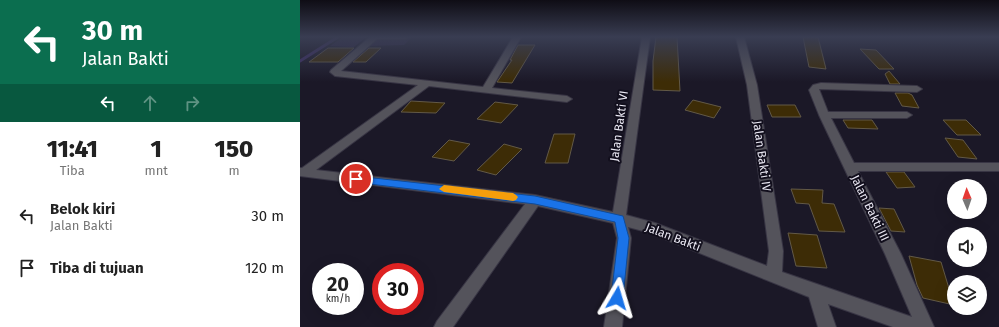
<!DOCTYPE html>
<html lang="id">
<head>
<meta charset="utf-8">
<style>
  :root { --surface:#fff; --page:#f2f2f2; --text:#222; --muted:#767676 }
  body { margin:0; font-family:"Fira Sans",sans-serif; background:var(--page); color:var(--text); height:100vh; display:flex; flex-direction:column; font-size:15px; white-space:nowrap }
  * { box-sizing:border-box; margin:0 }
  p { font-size:13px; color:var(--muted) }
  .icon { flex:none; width:22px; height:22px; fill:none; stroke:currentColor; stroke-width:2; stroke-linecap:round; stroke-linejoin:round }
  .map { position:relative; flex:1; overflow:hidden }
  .details { display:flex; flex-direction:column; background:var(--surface); width:300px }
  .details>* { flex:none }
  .hud { background:#0b6e4f; color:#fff; overflow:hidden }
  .needle { width:26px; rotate:358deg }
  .controls { position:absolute; left:647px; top:179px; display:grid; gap:8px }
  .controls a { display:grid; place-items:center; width:40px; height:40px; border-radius:50%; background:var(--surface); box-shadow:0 4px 16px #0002; font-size:20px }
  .speed { position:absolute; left:12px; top:263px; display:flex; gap:8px; font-size:20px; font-weight:700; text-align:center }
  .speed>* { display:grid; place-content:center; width:52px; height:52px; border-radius:50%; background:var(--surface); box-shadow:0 4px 16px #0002; line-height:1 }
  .speed small { font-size:10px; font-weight:400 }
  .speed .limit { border:6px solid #d22; background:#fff; color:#111 }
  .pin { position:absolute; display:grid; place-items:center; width:34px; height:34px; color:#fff; margin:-17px; border:2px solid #fff; border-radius:50%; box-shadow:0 1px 4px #0007 }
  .me { position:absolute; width:44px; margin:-22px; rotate:7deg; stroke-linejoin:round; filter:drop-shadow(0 0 3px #0008) }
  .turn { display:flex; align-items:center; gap:14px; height:84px; padding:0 16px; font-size:18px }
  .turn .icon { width:52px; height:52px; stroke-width:2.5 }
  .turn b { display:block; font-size:28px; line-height:34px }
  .lanes { display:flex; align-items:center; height:38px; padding:0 16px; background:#0003; justify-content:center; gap:20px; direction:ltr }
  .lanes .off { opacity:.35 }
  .eta { display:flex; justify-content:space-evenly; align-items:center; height:68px; text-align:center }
  .eta b { font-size:24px; font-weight:800; line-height:28px }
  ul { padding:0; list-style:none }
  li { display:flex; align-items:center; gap:12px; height:52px; padding:0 16px }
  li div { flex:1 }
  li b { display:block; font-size:15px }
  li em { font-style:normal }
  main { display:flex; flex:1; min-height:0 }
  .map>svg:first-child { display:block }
</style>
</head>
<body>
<main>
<section class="details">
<div class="hud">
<div class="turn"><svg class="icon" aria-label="left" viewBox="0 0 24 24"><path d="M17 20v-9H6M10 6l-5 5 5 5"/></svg><div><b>30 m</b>Jalan Bakti</div></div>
<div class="lanes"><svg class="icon" aria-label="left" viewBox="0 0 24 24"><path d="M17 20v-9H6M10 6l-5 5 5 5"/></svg><svg class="icon off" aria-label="ahead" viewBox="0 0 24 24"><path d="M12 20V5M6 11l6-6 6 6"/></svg><svg class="icon off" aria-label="right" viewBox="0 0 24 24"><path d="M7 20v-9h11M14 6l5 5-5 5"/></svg></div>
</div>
<div class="eta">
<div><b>11:41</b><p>Tiba</p></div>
<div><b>1</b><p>mnt</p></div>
<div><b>150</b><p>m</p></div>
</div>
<ul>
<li><svg class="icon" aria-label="left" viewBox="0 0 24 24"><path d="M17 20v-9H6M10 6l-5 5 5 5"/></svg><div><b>Belok kiri</b><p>Jalan Bakti</p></div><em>30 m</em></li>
<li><svg class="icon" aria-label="arrive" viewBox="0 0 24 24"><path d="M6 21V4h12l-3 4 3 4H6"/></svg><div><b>Tiba di tujuan</b></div><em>120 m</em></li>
</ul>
</section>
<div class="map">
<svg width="699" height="327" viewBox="0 0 699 327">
  <rect width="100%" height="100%" fill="#1b1827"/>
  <path fill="#2c2345" d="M43 37H66L54 47 30 46Z
    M75 37H112L104 45 65 46Z"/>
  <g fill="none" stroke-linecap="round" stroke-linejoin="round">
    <path stroke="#3f2f68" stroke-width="3" d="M0 61 38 37"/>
  </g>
  <path fill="#3d2c06" stroke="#625947" d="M356 37H377L380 91 353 90V61Z
    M503 37H518L526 69 509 67Z
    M218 45H235L212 83 197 82 212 60H210Z
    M28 48H54L38 62H9Z
    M69 48H81L66 62H53Z
    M560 49 576 50 594 69H579Z
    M589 71 600 84H590L585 74Z
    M595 93H608L612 95 619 108 602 106Z
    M393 100 421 107 414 118 385 110Z
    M111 101 145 103 136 113 101 112Z
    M195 102 218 105 201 123 177 119Z
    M467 105H495L501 117H472Z
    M543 120H572L578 129 548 128Z
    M643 120H666L681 135H657Z
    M254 134H275L268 163H245Z
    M645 138 663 140 677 159 658 157Z
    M149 140 170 144 154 161 132 157Z
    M204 144 222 149 196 175 177 170Z
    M586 172H604L615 187 597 188Z
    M491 189 523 190 522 203 534 204 545 232 519 231 509 204 496 203Z
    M579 208 594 209 605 232 591 231Z
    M488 233 517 235 527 268 496 266Z
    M609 256 641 262 654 305 623 298 617 285Z"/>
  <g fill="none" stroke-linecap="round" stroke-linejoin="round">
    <g stroke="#383544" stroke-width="2">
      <path id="minor" d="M70 37H109L105 39H77L41 71 183 87 213 37H221L192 88 267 96 272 99 267 102 129 86 16 170 235 195 313 212 342 37H350L326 215 355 223 467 266 469 251 447 85 436 37H444L457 85 483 251 482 272 612 317 585 254 519 115 509 90 513 85 521 83 617 86 622 89 617 92 519 89 528 112H607L612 115 607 118H531L554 163H699V171H558L601 254 634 327H593L528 304 536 327H518L509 297 347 232 328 227 331 238 322 327H304L317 238 313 223 238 206 153 327H134L137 321 225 204 0 176V168H2L118 85 35 76 30 72 31 70Z"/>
    </g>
    <use href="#minor" fill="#54535b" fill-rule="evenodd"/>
  </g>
  <linearGradient id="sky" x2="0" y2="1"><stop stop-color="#0f0d15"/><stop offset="0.45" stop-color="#393d52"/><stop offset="1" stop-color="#393d52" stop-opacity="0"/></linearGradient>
  <rect width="699" height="82" fill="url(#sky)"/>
  <path fill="#1a73e8" stroke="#114b97" d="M56 176 235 196 323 216 329 238 323 298 321 302 317 303 312 302 311 298 318 238 315 222 235 204 53 182 51 179 53 177Z"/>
  <path fill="#f59e0b" d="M144 185 213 193 216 195 218 197 216 200 213 201 144 192 139 189Z"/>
  <g text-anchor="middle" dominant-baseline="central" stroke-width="4" stroke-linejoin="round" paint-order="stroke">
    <g font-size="12" fill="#ebe9f4" stroke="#120f1d">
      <text transform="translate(319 126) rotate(-82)">Jalan Bakti VI</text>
      <text transform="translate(462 156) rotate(82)">Jalan Bakti IV</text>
      <text transform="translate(570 208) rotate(64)">Jalan Bakti III</text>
      <text transform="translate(373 237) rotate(21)">Jalan Bakti</text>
    </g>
  </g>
</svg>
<div class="controls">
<a><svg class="needle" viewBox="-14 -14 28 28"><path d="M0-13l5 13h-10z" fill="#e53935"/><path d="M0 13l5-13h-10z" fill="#767676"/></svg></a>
<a><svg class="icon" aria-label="sound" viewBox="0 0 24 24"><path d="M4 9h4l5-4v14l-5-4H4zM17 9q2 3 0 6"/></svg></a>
<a><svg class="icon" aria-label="layers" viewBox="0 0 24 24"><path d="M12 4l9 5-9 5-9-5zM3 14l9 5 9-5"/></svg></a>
</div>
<div class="speed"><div>20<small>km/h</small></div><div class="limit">30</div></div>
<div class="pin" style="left:56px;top:179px;background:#d93025"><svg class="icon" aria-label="arrive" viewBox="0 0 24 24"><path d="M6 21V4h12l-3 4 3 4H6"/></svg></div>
<svg class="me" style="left:317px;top:298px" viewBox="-20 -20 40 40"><path d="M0-17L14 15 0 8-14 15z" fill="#1a73e8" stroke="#fff" stroke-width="4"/></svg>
</div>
</main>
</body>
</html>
